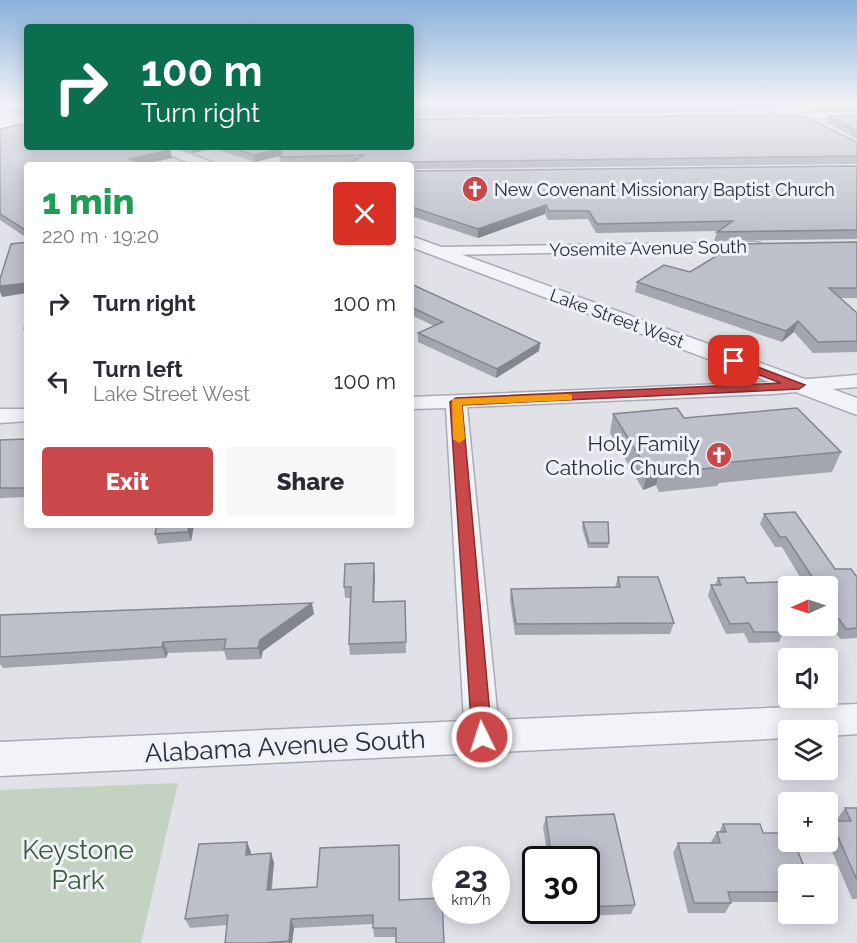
<!DOCTYPE html>
<html lang="en">
<head>
<meta charset="utf-8">
<style>
  :root { --surface:#fff; --page:#f7f7f7; --text:#2b2b33; --muted:#7c7c81; --accent:#ca4849 }
  body { margin:0; font-family:Raleway,sans-serif; background:var(--page); color:var(--text); height:100vh; display:flex; flex-direction:column; font-size:22px; white-space:nowrap }
  * { box-sizing:border-box; margin:0 }
  p { font-size:20px; color:var(--muted) }
  .icon { flex:none; width:33px; height:33px; fill:none; stroke:currentColor; stroke-width:2; stroke-linecap:round; stroke-linejoin:round }
  .map { position:relative; flex:1; overflow:hidden }
  .drawer { position:absolute; left:24px; top:162px; width:390px; height:366px; display:flex; flex-direction:column; background:var(--surface); border-radius:6px; box-shadow:0 3px 15px #0003 }
  .drawer>* { flex:none }
  .hud { position:absolute; left:24px; top:24px; width:390px; height:126px; border-radius:6px; box-shadow:0 3px 15px #0003; background:#0b6e4f; color:#fff; overflow:hidden }
  .needle { width:39px; rotate:267deg }
  .tools { position:absolute; left:778px; top:576px; display:grid; gap:12px }
  .tools a { display:grid; place-items:center; width:60px; height:60px; border-radius:6px; background:var(--surface); box-shadow:0 3px 15px #0003; font-size:30px }
  .speed { position:absolute; left:432px; top:846px; display:flex; gap:12px; font-size:30px; font-weight:700; text-align:center }
  .speed>* { display:grid; place-content:center; width:78px; height:78px; border-radius:50%; background:var(--surface); box-shadow:0 3px 15px #0003; line-height:1 }
  .speed small { font-size:15px; font-weight:400 }
  .speed .limit { border:3px solid #111; border-radius:9px; background:#fff; color:#111 }
  .pin { position:absolute; display:grid; place-items:center; width:51px; height:51px; color:#fff; margin:-26px; border-radius:12px; box-shadow:0 3px 9px #0006 }
  .me { position:absolute; width:66px; margin:-33px; rotate:356deg; stroke-linejoin:round; filter:drop-shadow(0 0 4px #0008) }
  .turn { display:flex; align-items:center; gap:21px; height:126px; padding:0 18px; font-size:27px }
  .turn .icon { width:78px; height:78px; stroke-width:2.5 }
  .turn b { display:block; font-size:42px; line-height:51px }
  .round { display:grid; place-items:center; flex:none; width:63px; height:63px; border-radius:6px; background:var(--page) }
  .summary { display:flex; align-items:center; justify-content:space-between; height:102px; padding:0 18px }
  h1 { font-size:36px; font-weight:800; line-height:45px; color:#1e9e55 }
  .cta { display:flex; gap:12px; margin-top:auto; padding:12px 18px }
  .cta a { flex:1; height:69px; border-radius:6px; background:var(--accent); color:#fff; font-size:24px; font-weight:800; line-height:69px; text-align:center }
  .cta a+a { background:var(--page); color:var(--text) }
  ul { padding:0; list-style:none }
  li { display:flex; align-items:center; gap:18px; height:78px; padding:0 18px }
  li div { flex:1 }
  li b { display:block; font-size:22px }
  li em { font-style:normal }
  .map>svg:first-child { display:block }
</style>
</head>
<body>
<div class="map">
<svg width="857" height="943" viewBox="0 0 857 943">
  <rect width="100%" height="100%" fill="#e0e2e8"/>
  <path fill="#c3d2c1" d="M780 102H857V114H807Z
    M178 783 141 943H0V790Z"/>
  <g fill="none" stroke-linecap="round" stroke-linejoin="round">
    <g stroke="#a9acb5" stroke-width="3">
      <path id="minor" d="M0 103 27 104V110L0 109Z
        M857 112V118L770 119 765 116 770 113Z
        M755 242 760 243 762 246 760 249 440 255 433 251 440 247Z
        M857 375V387L772 394 467 407 498 720 857 704V734L828 736V730H789V738L0 776V742L464 721 446 408 411 409V397L772 382Z
        M0 409H27V421L0 423Z"/>
    </g>
    <g stroke="#a9acb5" stroke-width="3">
      <path id="tertiary" d="M152 147H171L212 162 214 165H194Z
        M411 236 857 398V415L411 247Z"/>
    </g>
    <use href="#minor" fill="#f2f3f7" fill-rule="evenodd"/>
    <use href="#tertiary" fill="#f2f3f7" fill-rule="evenodd"/>
    <path fill="#fff" fill-rule="evenodd" d="M27 114V122L0 129V121Z"/>
  </g>
  <path fill="#a3a5af" fill-rule="evenodd" d="M411 102 777 104 775 111 411 116Z
    M829 116H857V139L827 123Z
    M0 129 172 158 27 165V238L0 220Z
    M857 142V164L411 169V165H347L350 163 281 165 280 156 255 162 213 148 193 153 178 147H411Z
    M857 166V239L714 241 717 232 718 231 596 233 588 219 548 220 545 214 478 238 411 216V171Z
    M857 242V298H840L857 313V352L813 353 794 332 782 342 635 292 637 282 690 272 720 253 723 244Z
    M411 284 540 343 539 351 496 378 418 342V333L434 326 411 315Z
    M27 323V338L23 328Z
    M613 414 684 418 841 452 832 472 719 483 717 486 659 492 656 485 643 490 610 433Z
    M27 439V497L1 498 0 499V440Z
    M764 514 835 569 857 577V638L840 639 833 629 784 631 779 642 749 643 744 633 726 634 708 596 711 585H715L718 578 747 583 803 582 782 547H775L760 524ZM789 586H828V626H789Z
    M583 522 609 543 608 548H588L582 528Z
    M194 525 191 541 158 544 155 534Z
    M374 563V602L405 601 406 653 350 655 349 644 351 598H345L344 587Z
    M618 577 674 623 670 634 515 635 510 600 511 589 615 587Z
    M314 614 263 651 261 659 227 660 224 651 168 653 166 658 3 668 0 664V615Z
    M845 808H857V899H852L828 842V825L831 821H838L837 819Z
    M546 817 635 905 631 914 557 917 556 910H586V860H548L543 827Z
    M723 824 763 833 789 874V902H731V903L725 913H688L673 853 678 843H712L711 842 717 832H719Z
    M251 852 250 855 271 853 274 863 272 889 317 887 400 855V900L396 937H374L373 924 294 928 292 943H225L227 925 190 928 185 919Z"/>
  <path fill="#84868e" d="M192 147H213V148L193 153Z
    M283 148V155L255 162 254 155Z
    M170 150 172 158 141 165 130 159Z
    M546 205 545 214 478 238V229Z
    M27 283V293L2 297 0 292V286Z
    M798 321 794 332 782 342 786 331Z
    M540 343 539 351 496 378 497 369Z
    M661 465 656 485 643 490 648 470Z
    M189 525H194L191 541 188 532Z
    M374 563 375 574 374 614 373 602Z
    M312 603 314 614 263 651 261 659 258 648 260 640Z
    M163 642 168 653 166 658 162 647Z
    M247 842 251 852 250 865 246 855Z
    M271 853 274 863 270 899 267 890Z
    M291 919 294 928 292 943H289V941Z"/>
  <path fill="#bdc0cb" stroke="#84868e" stroke-width="1.5" d="M411 102H772L777 104 411 109Z
    M796 115 806 117 857 142V156L409 162V165H347L364 155 280 157 283 148 254 155 230 147H411V119Z
    M829 116H857V131Z
    M27 123V147H162L170 150 130 159 146 165H27V231L0 214V129Z
    M857 166V230L717 232 733 221 597 224 589 211H549L546 205 478 229 411 207V171Z
    M27 242V283L0 286V279L11 244Z
    M857 242V288H829L857 313V341L818 342 798 321 786 331 637 282 664 265 690 272 728 249 723 244Z
    M411 284 540 343 497 369 418 333 443 322 411 307Z
    M677 408 684 418 797 408 841 452 722 463 724 467 664 472 661 465 648 470 613 414Z
    M27 439V488H0V440Z
    M795 512 835 569H851L857 577V628L846 629 839 619H828V586H789V621H779L784 632H754L749 623 730 624 711 585H721L718 578 744 577 747 583 815 581 786 537H780L764 514Z
    M583 522H608L609 543H589Z
    M157 525H189L188 532 155 534Z
    M374 563 373 602 405 601 406 642 349 644 351 587H344L345 564Z
    M618 577H658L674 623 516 624 511 589 620 587Z
    M312 603 260 640 258 648 224 649 226 639 163 642 162 647 0 657V615Z
    M845 808H857V880L831 821H851Z
    M614 814 635 905 586 907V860H552L546 817Z
    M723 824H760L763 833H789V842H794L807 874H789V892H728L731 903H694L678 843H720L717 832H726Z
    M247 842 246 855 271 853 267 890 317 887 320 848 399 845V900L442 898 444 943H396V928H373V915L291 919 289 941 263 943H225L228 915 185 919 199 844Z"/>
  <linearGradient id="sky" x2="0" y2="1"><stop stop-color="#89b0db"/><stop offset="0.44" stop-color="#f1f2f5"/><stop offset="1" stop-color="#f1f2f5" stop-opacity="0"/></linearGradient>
  <rect width="857" height="234" fill="url(#sky)"/>
  <path fill="#ca4849" stroke="#832f2f" stroke-width="1.5" d="M734 358 805 385 799 389 462 405 492 737 489 743 482 746 475 743 472 737 450 402 456 398 781 383 730 364 728 361Z"/>
  <path fill="#f59e0b" d="M568 394 572 395V400L462 405 465 439 459 443 453 439 452 399Z"/>
  <defs>
    <g id="church-disc" transform="scale(1.35)"><circle r="9.5" fill="#ca4849" stroke="#eff1f6"/><path d="M-1.2-6h2.4v3.5h3.3v2.4h-3.3V6h-2.4V-.1h-3.3v-2.4h3.3Z" fill="#fff"/></g>
  </defs>
  <g fill-rule="evenodd">
    <use href="#church-disc" x="475" y="189"/>
    <use href="#church-disc" x="719" y="455"/>
  </g>
  <g text-anchor="middle" dominant-baseline="central" stroke-width="6" stroke-linejoin="round" paint-order="stroke">
    <g font-size="18" fill="#292e3f" stroke="#eff1f6" text-anchor="start">
      <text x="494" y="189">New Covenant Missionary Baptist Church</text>
    </g>
    <g font-size="18" fill="#292e3f" stroke="#eff1f6">
      <text transform="translate(648 248) rotate(-1)">Yosemite Avenue South</text>
      <text transform="translate(617 318) rotate(20)">Lake Street West</text>
    </g>
    <g font-size="21" fill="#292e3f" stroke="#eff1f6" text-anchor="end">
      <text x="700" y="443">Holy Family<tspan x="700" dy="24">Catholic Church</tspan></text>
    </g>
    <g font-size="26" fill="#292e3f" stroke="#eff1f6">
      <text transform="translate(285 746) rotate(-3)">Alabama Avenue South</text>
    </g>
    <g font-size="26" fill="#385a37" stroke="#eff1f6">
      <text x="78" y="850">Keystone<tspan x="78" dy="30">Park</tspan></text>
    </g>
  </g>
</svg>
<div class="tools">
<a><svg class="needle" viewBox="-14 -14 28 28"><path d="M0-13l5 13h-10z" fill="#e53935"/><path d="M0 13l5-13h-10z" fill="#7c7c81"/></svg></a>
<a><svg class="icon" aria-label="sound" viewBox="0 0 24 24"><path d="M4 9h4l5-4v14l-5-4H4zM17 9q2 3 0 6"/></svg></a>
<a><svg class="icon" aria-label="layers" viewBox="0 0 24 24"><path d="M12 4l9 5-9 5-9-5zM3 14l9 5 9-5"/></svg></a>
<a>+</a>
<a>−</a>
</div>
<div class="speed"><div>23<small>km/h</small></div><div class="limit">30</div></div>
<div class="pin" style="left:734px;top:361px;background:#d93025"><svg class="icon" aria-label="arrive" viewBox="0 0 24 24"><path d="M6 21V4h12l-3 4 3 4H6"/></svg></div>
<svg class="me" style="left:482px;top:737px" viewBox="-20 -20 40 40"><circle r="17" fill="#ca4849" stroke="#fff" stroke-width="3"/><path d="M0-11L8 9 0 5-8 9z" fill="#fff"/></svg>
<div class="hud">
<div class="turn"><svg class="icon" aria-label="right" viewBox="0 0 24 24"><path d="M7 20v-9h11M14 6l5 5-5 5"/></svg><div><b>100 m</b>Turn right</div></div>
</div>
<section class="drawer">
<div class="summary"><div><h1>1 min</h1><p>220 m · 19:20</p></div><a class="round" style="background:#d93025;color:#fff"><svg class="icon" aria-label="close" viewBox="0 0 24 24"><path d="M6 6l12 12M18 6L6 18"/></svg></a></div>
<ul>
<li><svg class="icon" aria-label="right" viewBox="0 0 24 24"><path d="M7 20v-9h11M14 6l5 5-5 5"/></svg><div><b>Turn right</b></div><em>100 m</em></li>
<li><svg class="icon" aria-label="left" viewBox="0 0 24 24"><path d="M17 20v-9H6M10 6l-5 5 5 5"/></svg><div><b>Turn left</b><p>Lake Street West</p></div><em>100 m</em></li>
</ul>
<div class="cta"><a>Exit</a><a>Share</a></div>
</section>
</div>
</body>
</html>
